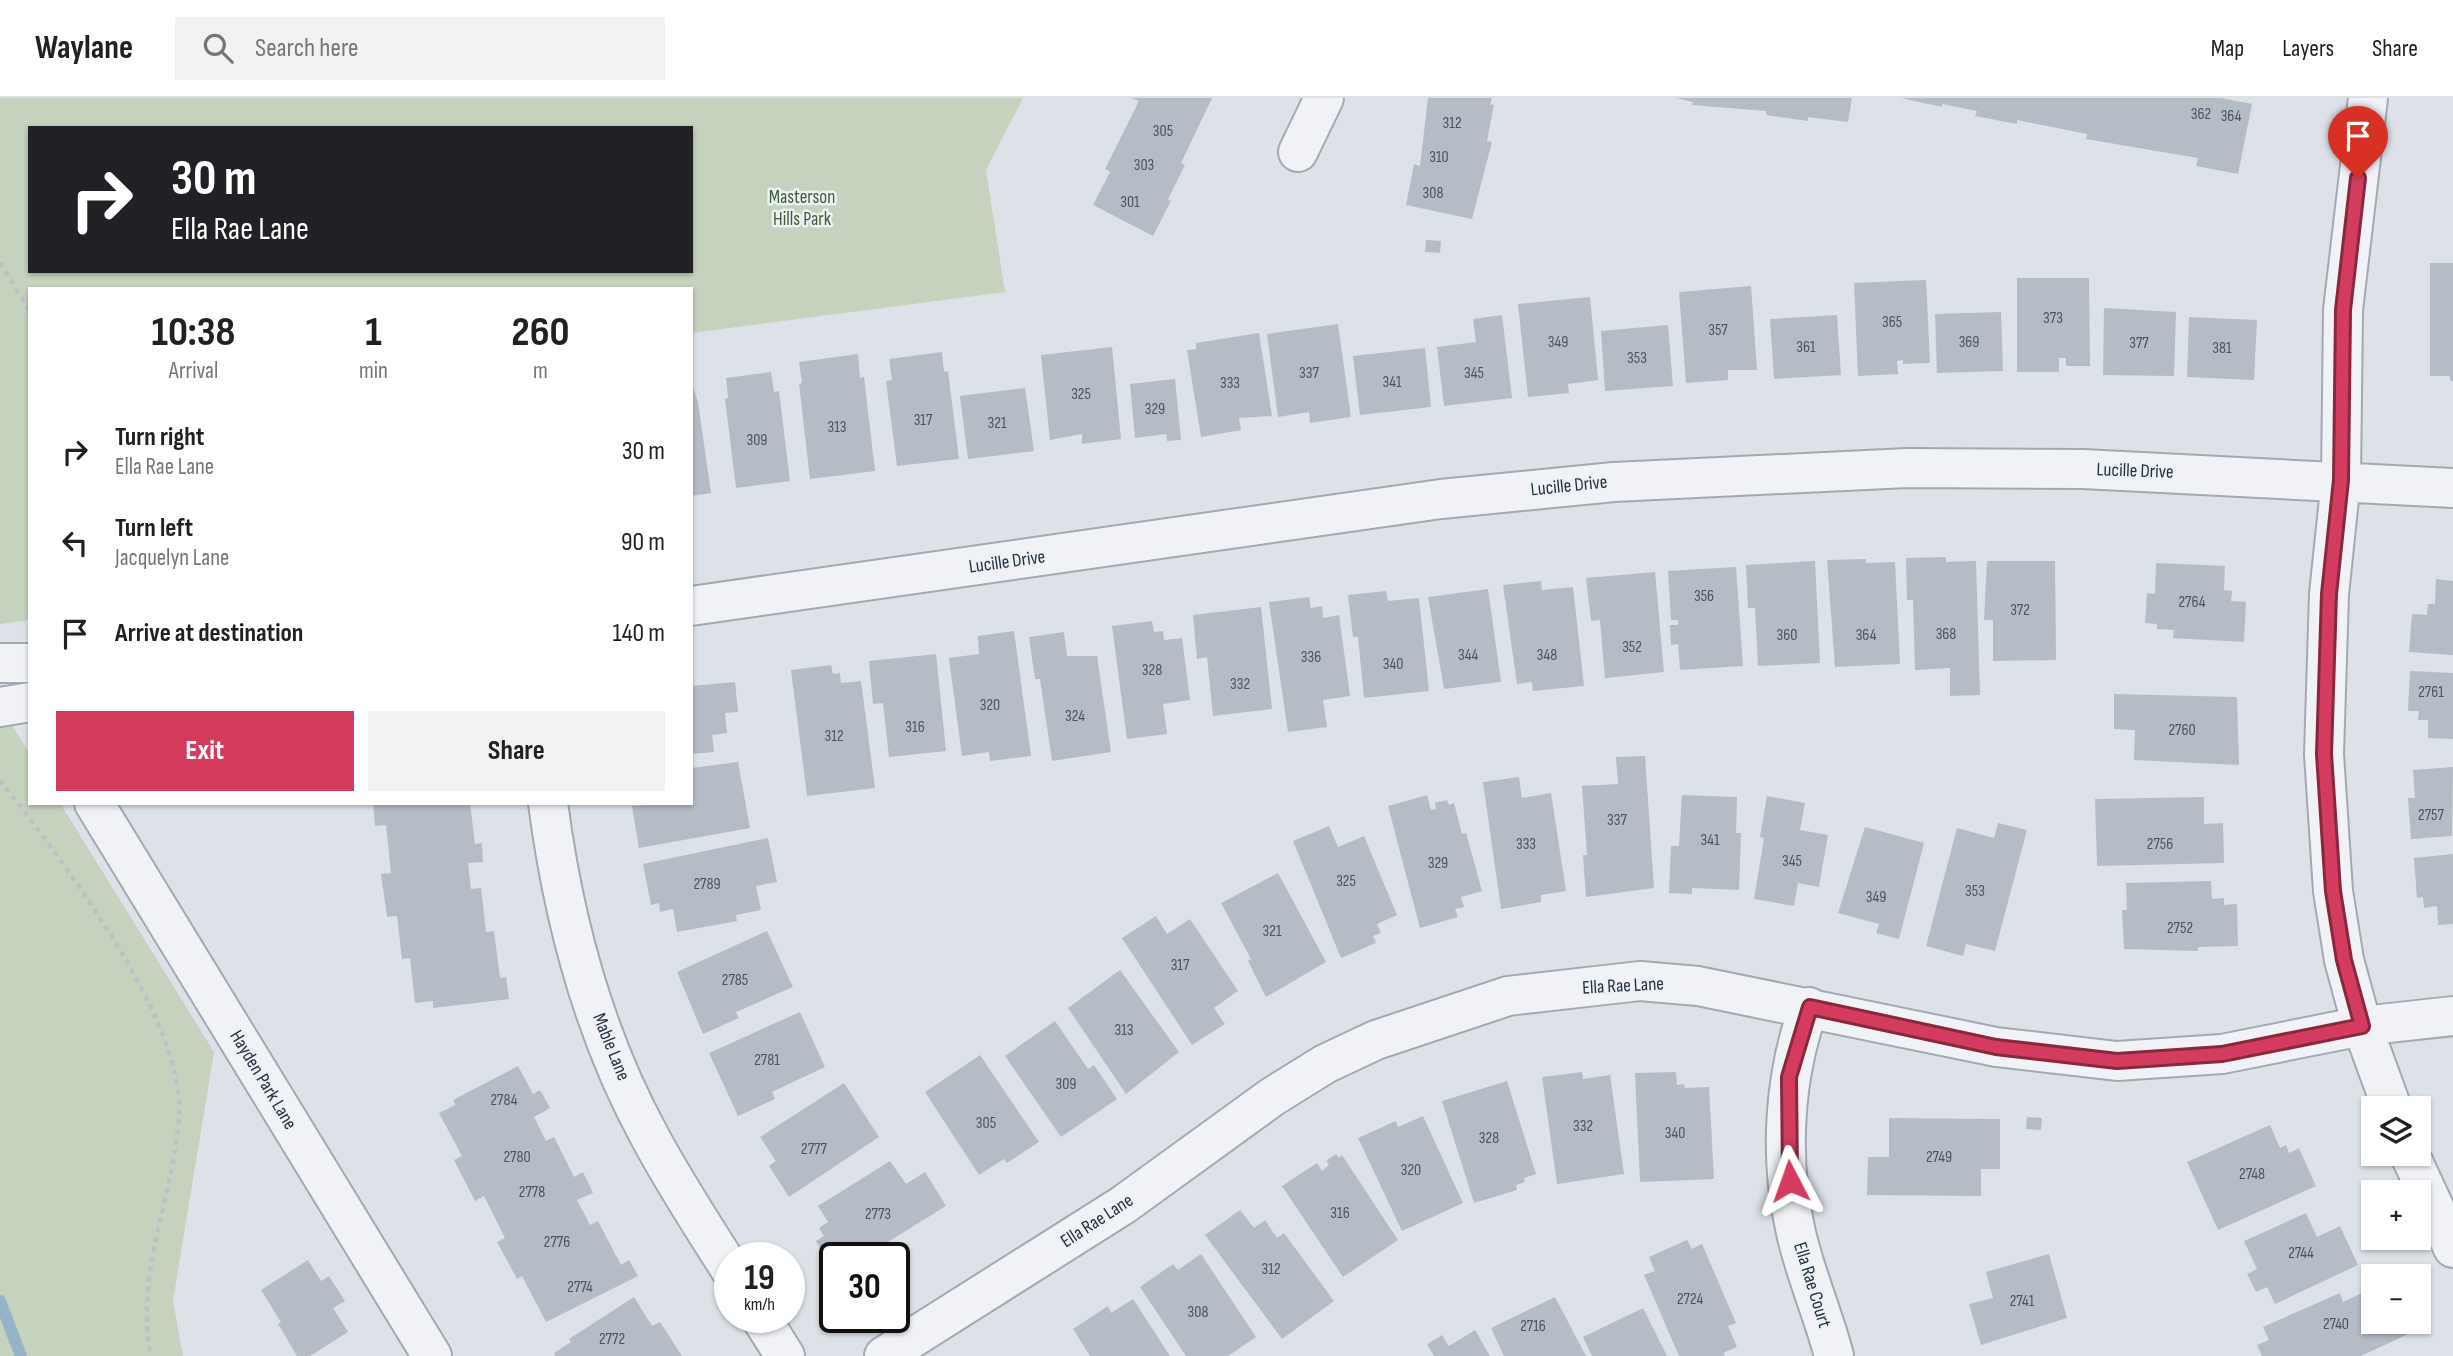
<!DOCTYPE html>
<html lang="en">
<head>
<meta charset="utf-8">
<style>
  :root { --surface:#fff; --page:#f2f2f2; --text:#202124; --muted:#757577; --line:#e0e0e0; --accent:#d33c5f }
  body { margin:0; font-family:"Sofia Sans Condensed",sans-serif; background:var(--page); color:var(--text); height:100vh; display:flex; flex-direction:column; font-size:26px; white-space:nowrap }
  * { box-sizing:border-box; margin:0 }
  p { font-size:23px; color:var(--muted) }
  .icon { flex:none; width:38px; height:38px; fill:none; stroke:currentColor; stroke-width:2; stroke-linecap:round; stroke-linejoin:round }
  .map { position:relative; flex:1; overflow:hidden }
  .drawer { position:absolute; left:28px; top:189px; width:665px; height:518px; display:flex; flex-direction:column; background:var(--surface); border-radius:0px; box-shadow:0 2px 5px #0004 }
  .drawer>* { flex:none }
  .top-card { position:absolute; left:28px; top:28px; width:665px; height:147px; border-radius:0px; box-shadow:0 2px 5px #0004; background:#202124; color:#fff; overflow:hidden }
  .controls { position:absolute; left:2361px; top:998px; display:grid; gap:14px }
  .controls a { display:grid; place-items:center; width:70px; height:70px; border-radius:0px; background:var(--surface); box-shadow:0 2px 5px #0004; font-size:35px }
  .speed { position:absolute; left:714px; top:1144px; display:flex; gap:14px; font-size:35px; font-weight:700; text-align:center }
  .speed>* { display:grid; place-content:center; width:91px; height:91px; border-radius:50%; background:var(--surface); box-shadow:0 2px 5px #0004; line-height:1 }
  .speed small { font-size:18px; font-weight:400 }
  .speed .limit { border:4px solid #111; border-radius:10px; background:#fff; color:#111 }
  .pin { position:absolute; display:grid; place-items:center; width:60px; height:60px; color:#fff; margin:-72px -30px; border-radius:50% 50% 50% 0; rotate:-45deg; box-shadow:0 0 7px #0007 }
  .pin .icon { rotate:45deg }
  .me { position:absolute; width:77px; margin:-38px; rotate:356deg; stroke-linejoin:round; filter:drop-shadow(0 0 5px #0008) }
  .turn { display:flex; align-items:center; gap:24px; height:147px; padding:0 28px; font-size:32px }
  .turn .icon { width:91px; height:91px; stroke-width:2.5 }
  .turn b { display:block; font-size:49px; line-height:60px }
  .eta { display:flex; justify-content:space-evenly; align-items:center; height:119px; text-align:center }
  .eta b { font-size:42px; font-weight:700; line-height:49px }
  .cta { display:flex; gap:14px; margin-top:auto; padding:14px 28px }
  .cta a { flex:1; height:80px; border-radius:0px; background:var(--accent); color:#fff; font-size:28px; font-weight:700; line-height:80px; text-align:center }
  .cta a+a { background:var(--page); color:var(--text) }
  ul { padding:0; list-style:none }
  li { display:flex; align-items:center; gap:21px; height:91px; padding:0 28px }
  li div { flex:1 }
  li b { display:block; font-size:26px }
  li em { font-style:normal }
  header { display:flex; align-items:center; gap:42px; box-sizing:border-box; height:98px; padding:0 35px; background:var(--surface); border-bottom:2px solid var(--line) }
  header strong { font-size:33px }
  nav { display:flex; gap:38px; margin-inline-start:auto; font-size:24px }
  .search { width:490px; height:63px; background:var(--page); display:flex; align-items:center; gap:18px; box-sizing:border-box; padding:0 24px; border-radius:0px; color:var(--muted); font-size:26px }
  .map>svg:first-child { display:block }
</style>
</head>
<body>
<header>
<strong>Waylane</strong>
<div class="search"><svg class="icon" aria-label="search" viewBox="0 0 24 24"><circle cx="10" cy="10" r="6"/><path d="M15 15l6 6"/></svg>Search here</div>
<nav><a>Map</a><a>Layers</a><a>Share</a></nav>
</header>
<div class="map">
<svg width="2453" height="1258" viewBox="0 0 2453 1258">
  <rect width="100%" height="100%" fill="#dde2e8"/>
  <path fill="#c5d2be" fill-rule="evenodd" d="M0 0H1023L986 72 1005 194 691 235V191H30V522L0 526ZM30 30H691V173H30Z
    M0 626H11L30 656V705H60L214 954 173 1203 183 1258H0Z"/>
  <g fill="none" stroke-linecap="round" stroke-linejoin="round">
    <path stroke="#96b3ca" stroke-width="12" d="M0 1203 21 1258"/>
  </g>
  <path fill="#b4bcc5" d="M1131 0H1212L1181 65 1185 67 1168 101 1171 103 1153 138 1093 107 1110 74 1105 71 1139 3Z
    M1428 0H1492L1490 6 1494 7 1487 43 1492 44 1472 121 1406 107 1414 66 1420 68Z
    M1676 0H1852L1848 24 1808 19V23L1766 17V13L1692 7 1693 4Z
    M1901 0H2221L2252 6 2238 76 2196 68 2198 60 2086 41 2087 36 2017 22V26L1975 18 1977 13 1942 6V9Z
    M1426 142 1441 143 1440 155 1425 154Z
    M2430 165H2453V283H2450V278H2430Z
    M2017 180H2089L2090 268H2066V260H2059V274H2017Z
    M1926 182 1930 265 1903 266V262L1897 263 1898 276 1858 278 1854 185Z
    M1751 188 1757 272H1728V282L1686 285 1679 194Z
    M1590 199 1598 282 1568 286 1569 295 1528 299 1518 206Z
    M2104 210 2176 214 2174 278 2103 277Z
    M2001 214 2003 273 1937 275 1935 216Z
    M1502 217 1512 300 1444 308 1437 249 1476 244 1473 221Z
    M1837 217 1841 277 1774 281 1770 221Z
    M2189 219 2257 222 2254 282 2187 279Z
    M1338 226 1351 319 1310 325 1309 314 1278 319 1267 236Z
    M1668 227 1673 288 1605 293 1601 233Z
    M1259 235 1272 318 1239 320 1241 332 1201 339 1187 252 1196 251V245Z
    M1112 249 1121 341 1082 346V336L1050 342 1041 257Z
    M1425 250 1431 309 1360 317 1353 258Z
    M942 254 944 274 948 273 959 361 897 368 886 283 892 282 889 261Z
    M858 256 860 280 864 279 875 373 810 381 799 286 802 285 799 264Z
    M771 274 774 294 779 293 790 383 736 390 725 301 728 300 726 280Z
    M1175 281 1181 342 1167 343 1166 336 1135 340 1130 286Z
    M691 283 698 304 711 395 691 398Z
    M1025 290 1034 353 968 361 960 298Z
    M1946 459V464L1976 463 1980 597 1950 598V570L1915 572 1913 502H1907L1906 460Z
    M1866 461V465L1895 464 1900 566 1835 569 1827 462Z
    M1815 463 1820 565 1758 568 1755 510H1748L1746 467Z
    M1987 463H2055L2056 562 1993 563V522H1984Z
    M2156 465 2225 468 2224 492 2232 493 2231 503 2246 504 2244 544 2173 540 2174 532 2157 531V526L2145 525 2147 495 2155 496Z
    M1736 469 1743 568 1680 572 1678 546 1671 547 1670 527H1678V522H1671L1668 473Z
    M1655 474 1664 574 1605 580 1600 522 1591 523 1586 480Z
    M2436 481 2453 483V557L2409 554 2412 516 2427 517 2428 506H2435Z
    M1541 483 1542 492 1573 489 1584 588 1533 593 1532 584 1517 586 1503 487Z
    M1488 491 1501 584 1444 591 1428 499Z
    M1386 493 1388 503 1419 500 1429 593 1364 600 1358 539H1353L1348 497Z
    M1309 499 1311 510 1322 508 1323 520 1339 517 1350 598 1323 602 1327 629 1288 634 1269 504Z
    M1261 509 1272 611 1213 618 1207 559 1197 561 1193 517Z
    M1152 523 1154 534 1163 533 1164 542 1182 540 1190 602 1163 606 1167 636 1127 641 1112 528Z
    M1014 533 1031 658 990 663 989 654 962 658 949 560 979 556 978 538Z
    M1064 534 1067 558H1097L1111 654 1052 663 1040 581H1035L1029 539Z
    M936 556 946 653 889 659 883 605 873 606 869 563Z
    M831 567 833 576 840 575 841 585 861 583 875 690 807 698 791 572Z
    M2410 573 2453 575V641L2428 640V622H2418L2419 613H2408Z
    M735 584 738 614 725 615 727 635 712 637 714 654 691 656V588Z
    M2114 596 2237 599 2239 667 2134 662 2135 632 2114 631Z
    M1645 658 1654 790 1586 799 1583 757H1587L1582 688 1618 686 1616 659Z
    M738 664 750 730 639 750 632 708 691 705V670Z
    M2453 669 2452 738 2411 741 2408 700H2415L2413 672Z
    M1519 679 1522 700 1551 695 1566 793 1541 797V804L1501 811 1483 684Z
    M1427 697 1431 712 1436 711 1435 705 1447 702 1449 707 1454 705 1462 736 1466 735 1482 793 1461 799 1464 809 1455 811 1458 819 1420 830 1388 708Z
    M1682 697 1737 699 1736 735H1741L1739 792 1692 790V796L1669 795 1671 748H1679Z
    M1767 698 1805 705 1800 732 1828 737 1819 789 1798 785 1794 808 1754 801 1764 740 1760 739Z
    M2204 699V726L2223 725 2224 765 2097 768 2095 701Z
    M373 705H470L475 746 482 745 483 764 468 765 471 791 481 790 486 834 494 833 500 880 506 879 509 901 433 910V903L415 905 410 860 402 861 397 818 387 819 381 776 391 775 386 727 375 728Z
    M1998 725 2027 732 1995 853 1966 846 1963 858 1926 848 1957 730 1994 740Z
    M1329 728 1338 749 1364 738 1397 817 1377 826 1381 835 1373 838 1376 845 1341 860 1293 743Z
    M1865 729 1924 745 1899 841 1876 835 1879 826 1838 815Z
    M768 740 777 784 756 788 761 812 736 817 737 823 677 834 673 811 660 814 659 805 651 807 643 766Z
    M2453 756V826L2438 827 2437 808 2424 810 2423 799 2417 800 2414 760Z
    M1278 775 1326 864 1266 899 1248 863 1251 861 1221 805Z
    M2211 783 2212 801 2224 800V807L2237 806 2238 848 2198 849V853L2124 851 2122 812H2127L2126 785Z
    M1156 818 1167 836 1190 821 1238 893 1214 910 1225 926 1192 947 1122 840Z
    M767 833 793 889 736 914 739 920 703 936 677 874Z
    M1120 872 1179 954 1126 996 1068 910Z
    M800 914 825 969 772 994 775 1001 738 1018 709 955Z
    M1055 923 1088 971 1094 967 1117 1001 1061 1039 1005 958Z
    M980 957 1039 1044 1007 1065 1004 1061 979 1077 925 994Z
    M518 968 533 996 540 992 550 1010 534 1019 546 1043 554 1039 574 1079 583 1074 593 1095 577 1102 590 1127 598 1123 621 1167 629 1162 638 1178 546 1224 522 1178 517 1181 497 1144 505 1140 484 1098 475 1103 454 1062 462 1058 439 1015 455 1007 453 1002Z
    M1582 974 1583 981 1610 977 1624 1076 1557 1086 1542 979Z
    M1676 974 1677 987 1684 986 1685 990 1709 989 1714 1081 1640 1084 1635 975Z
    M1507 983 1536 1076 1524 1080 1525 1084 1516 1087 1517 1092 1474 1105 1442 1003Z
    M844 985 879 1039 789 1099 769 1068 776 1063 760 1039Z
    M1423 1018 1463 1105 1402 1133 1358 1040 1396 1023 1398 1029Z
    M2027 1019 2042 1020 2041 1032 2026 1031Z
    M1889 1020 2000 1021V1071H1981V1098L1867 1097 1868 1059H1889Z
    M2270 1027 2280 1050 2286 1047 2289 1055 2299 1050 2316 1088 2218 1132 2187 1064Z
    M1336 1056 1339 1060 1342 1057 1398 1142 1343 1179 1282 1088 1317 1065 1322 1073 1329 1067 1326 1063Z
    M890 1063 906 1086 925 1074 946 1108 862 1160H835V1173L816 1143 824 1138 819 1130 828 1124 818 1108Z
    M1240 1112 1254 1130 1265 1122 1277 1140 1284 1135 1334 1203 1282 1241 1205 1137Z
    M2306 1115 2317 1139 2340 1128 2358 1167 2275 1206 2267 1189 2256 1194 2247 1176 2257 1171 2244 1143Z
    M1687 1142 1692 1151 1702 1146 1736 1225 1728 1228 1737 1249 1723 1255 1725 1258H1679L1644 1177 1655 1173 1649 1159Z
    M1201 1156 1256 1239 1228 1258H1186L1140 1189 1173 1166 1178 1172Z
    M2049 1156 2067 1220 1981 1247 1969 1206 1993 1200 1986 1174Z
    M308 1162 321 1183 329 1178 345 1203 333 1210 348 1234 310 1258H297L278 1226 281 1224 261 1192Z
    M2364 1194 2370 1206 2373 1205V1223H2400L2406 1237 2361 1258H2262L2257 1247 2269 1242 2263 1229 2340 1195 2343 1204Z
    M634 1199 652 1228 660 1224 682 1258H555L554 1255 571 1244 569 1241Z
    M1555 1199 1586 1258H1504L1491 1230Z
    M1133 1201 1170 1258H1090L1073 1231 1108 1208 1111 1215Z
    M1643 1210 1667 1258H1592L1583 1239Z
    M1475 1232 1490 1258H1434L1427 1246 1442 1237 1449 1248Z"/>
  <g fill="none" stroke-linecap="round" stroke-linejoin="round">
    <g stroke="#a2a9b2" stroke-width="42">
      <path id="minor" d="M2368 0 2343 212 2341 382 2329 496 2324 656 2333 793 2344 862 2362 928 2392 1010
        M1298 54 1324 0
        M691 508 1441 401 1614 384 1907 370 2083 371 2453 390
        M0 565H30
        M0 609 30 604
        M94 705 432 1258
        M548 705C563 820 594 937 650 1039 674 1084 702 1127 730 1171
        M1809 909C1784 978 1779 1058 1795 1130 1804 1174 1823 1215 1834 1258
        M2409 1055 2453 1150
        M761 1220 785 1258
        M884 1258 1123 1107 1272 999 1325 966 1376 942 1508 898 1640 883 1698 888 1996 949 2117 963 2222 956 2362 928 2453 918"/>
    </g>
    <path stroke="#bbc0c6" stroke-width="4.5" stroke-dasharray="5 5" stroke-linecap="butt" d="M0 165 30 213
      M0 682C59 759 185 919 179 1018 174 1099 134 1176 151 1258"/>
    <use href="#minor" stroke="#f0f2f6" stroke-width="38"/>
  </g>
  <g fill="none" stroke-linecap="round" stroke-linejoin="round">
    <g stroke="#89273e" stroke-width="18">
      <path id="route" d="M1790 1083 1789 979 1810 909 1996 949 2117 963 2222 956 2362 928 2344 862 2333 793 2324 656 2329 496 2341 382 2343 212 2358 80"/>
    </g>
    <use href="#route" stroke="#d33c5f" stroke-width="12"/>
  </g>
  <g text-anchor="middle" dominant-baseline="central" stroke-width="5" stroke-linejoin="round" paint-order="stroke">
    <g font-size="16" fill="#4a5460">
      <text x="2201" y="16">362</text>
      <text x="2231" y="18">364</text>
      <text x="1452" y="25">312</text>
      <text x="1163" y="33">305</text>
      <text x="1439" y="59">310</text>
      <text x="1144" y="67">303</text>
      <text x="1433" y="95">308</text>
      <text x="1130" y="104">301</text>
      <text x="2053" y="220">373</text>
      <text x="1892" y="224">365</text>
      <text x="1718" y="232">357</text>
      <text x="1558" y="244">349</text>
      <text x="1969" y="244">369</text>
      <text x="2139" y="245">377</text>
      <text x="1806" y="249">361</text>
      <text x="2222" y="250">381</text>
      <text x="1637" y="260">353</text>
      <text x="1309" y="275">337</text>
      <text x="1474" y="275">345</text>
      <text x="1392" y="284">341</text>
      <text x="1230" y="285">333</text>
      <text x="1081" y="296">325</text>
      <text x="1155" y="311">329</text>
      <text x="923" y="322">317</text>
      <text x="997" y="325">321</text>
      <text x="837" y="329">313</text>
      <text x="757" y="342">309</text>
      <text x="1704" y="498">356</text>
      <text x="2192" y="504">2764</text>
      <text x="2020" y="512">372</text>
      <text x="1946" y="536">368</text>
      <text x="1787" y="537">360</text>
      <text x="1866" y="537">364</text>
      <text x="1632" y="549">352</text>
      <text x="1468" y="557">344</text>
      <text x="1547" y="557">348</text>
      <text x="1311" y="559">336</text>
      <text x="1393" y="566">340</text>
      <text x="1152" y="572">328</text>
      <text x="1240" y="586">332</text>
      <text x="2431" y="594">2761</text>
      <text x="990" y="607">320</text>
      <text x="1075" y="618">324</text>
      <text x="915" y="629">316</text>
      <text x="2182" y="632">2760</text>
      <text x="834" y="638">312</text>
      <text x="2431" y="717">2757</text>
      <text x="1617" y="722">337</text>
      <text x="1710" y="742">341</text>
      <text x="1526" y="746">333</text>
      <text x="2160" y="746">2756</text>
      <text x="1792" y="763">345</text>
      <text x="1438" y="765">329</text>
      <text x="1346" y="783">325</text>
      <text x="707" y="786">2789</text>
      <text x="1975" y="793">353</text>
      <text x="1876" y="799">349</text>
      <text x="2180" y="830">2752</text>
      <text x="1272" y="833">321</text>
      <text x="1180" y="867">317</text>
      <text x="735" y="882">2785</text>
      <text x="1124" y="932">313</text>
      <text x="767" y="962">2781</text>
      <text x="1066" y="986">309</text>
      <text x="504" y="1002">2784</text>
      <text x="986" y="1025">305</text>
      <text x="1583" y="1028">332</text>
      <text x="1675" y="1035">340</text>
      <text x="1489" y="1040">328</text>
      <text x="814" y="1051">2777</text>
      <text x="517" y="1059">2780</text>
      <text x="1939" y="1059">2749</text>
      <text x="1411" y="1072">320</text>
      <text x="2252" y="1076">2748</text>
      <text x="532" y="1094">2778</text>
      <text x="1340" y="1115">316</text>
      <text x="878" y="1116">2773</text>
      <text x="557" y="1144">2776</text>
      <text x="2301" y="1155">2744</text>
      <text x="1271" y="1171">312</text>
      <text x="580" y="1189">2774</text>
      <text x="1690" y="1201">2724</text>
      <text x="2022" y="1203">2741</text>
      <text x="1198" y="1214">308</text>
      <text x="2336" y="1226">2740</text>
      <text x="1533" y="1228">2716</text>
      <text x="612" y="1241">2772</text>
    </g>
    <g font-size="19" fill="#3e5b33" stroke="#ecf1f5">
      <text x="802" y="99">Masterson<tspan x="802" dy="22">Hills Park</tspan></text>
    </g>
    <g font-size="19" fill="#26313f" stroke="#ecf1f5">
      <text transform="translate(2135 373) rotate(2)">Lucille Drive</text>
      <text transform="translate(1569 388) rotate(-6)">Lucille Drive</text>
      <text transform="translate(1007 464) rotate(-8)">Lucille Drive</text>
      <text transform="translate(1623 888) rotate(-3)">Ella Rae Lane</text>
      <text transform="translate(611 949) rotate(68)">Mable Lane</text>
      <text transform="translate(263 982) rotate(59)">Hayden Park Lane</text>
      <text transform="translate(1097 1123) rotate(-33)">Ella Rae Lane</text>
      <text transform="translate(1812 1187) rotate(73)">Ella Rae Court</text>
    </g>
  </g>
</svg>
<div class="controls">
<a><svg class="icon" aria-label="layers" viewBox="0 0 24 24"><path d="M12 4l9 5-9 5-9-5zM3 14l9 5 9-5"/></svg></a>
<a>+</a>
<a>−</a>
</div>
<div class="speed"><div>19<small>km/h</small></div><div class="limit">30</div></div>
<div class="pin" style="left:2358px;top:80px;background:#d93025"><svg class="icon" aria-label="arrive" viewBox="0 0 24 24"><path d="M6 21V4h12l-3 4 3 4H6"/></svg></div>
<svg class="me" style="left:1790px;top:1083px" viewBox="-20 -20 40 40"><path d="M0-17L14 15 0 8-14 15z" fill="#d33c5f" stroke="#fff" stroke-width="4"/></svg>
<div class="top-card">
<div class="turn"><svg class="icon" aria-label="right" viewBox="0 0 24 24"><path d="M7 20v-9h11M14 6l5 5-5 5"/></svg><div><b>30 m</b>Ella Rae Lane</div></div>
</div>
<section class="drawer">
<div class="eta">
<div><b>10:38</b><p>Arrival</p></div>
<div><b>1</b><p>min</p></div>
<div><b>260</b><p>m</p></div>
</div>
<ul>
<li><svg class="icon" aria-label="right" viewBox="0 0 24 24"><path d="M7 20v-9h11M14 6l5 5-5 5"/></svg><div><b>Turn right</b><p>Ella Rae Lane</p></div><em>30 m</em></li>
<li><svg class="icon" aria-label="left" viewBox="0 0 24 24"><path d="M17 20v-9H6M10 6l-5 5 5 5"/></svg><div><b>Turn left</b><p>Jacquelyn Lane</p></div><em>90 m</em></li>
<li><svg class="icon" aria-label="arrive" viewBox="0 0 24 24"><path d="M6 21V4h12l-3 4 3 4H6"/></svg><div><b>Arrive at destination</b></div><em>140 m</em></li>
</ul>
<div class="cta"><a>Exit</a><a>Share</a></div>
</section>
</div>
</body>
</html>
